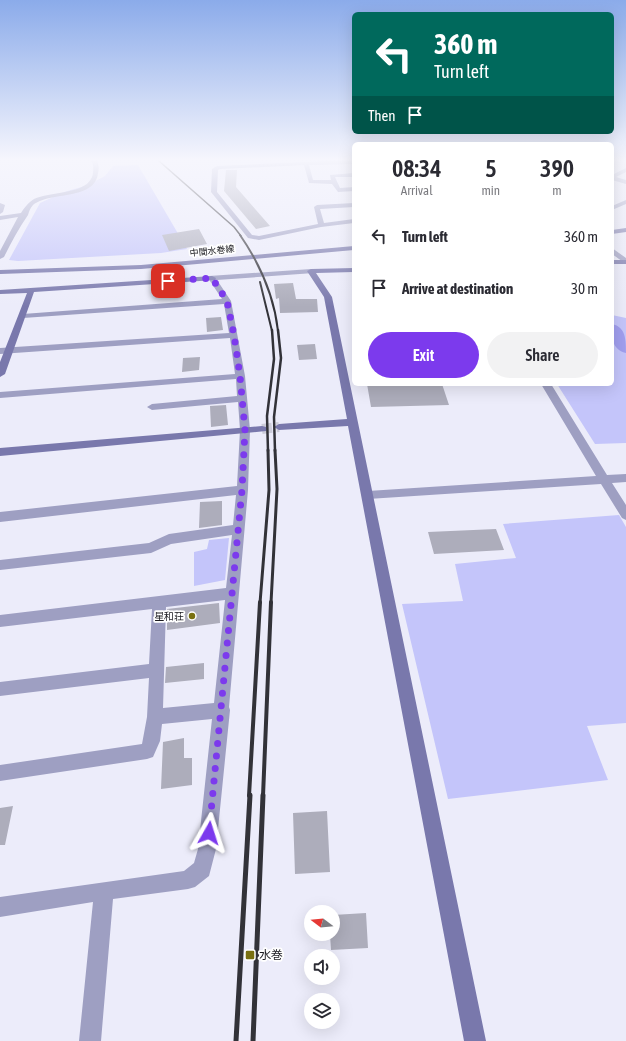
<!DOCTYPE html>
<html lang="en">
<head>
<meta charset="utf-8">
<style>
  :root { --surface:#fff; --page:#f2f2f3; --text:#2b2b33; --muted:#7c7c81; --accent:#7c3aed }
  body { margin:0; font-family:"Asap Condensed","Noto Sans JP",sans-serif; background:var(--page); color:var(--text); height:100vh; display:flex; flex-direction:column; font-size:15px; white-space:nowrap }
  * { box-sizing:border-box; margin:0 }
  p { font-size:13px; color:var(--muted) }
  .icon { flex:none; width:22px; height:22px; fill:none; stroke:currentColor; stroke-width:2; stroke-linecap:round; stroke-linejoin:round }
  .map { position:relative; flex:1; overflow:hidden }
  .panel { position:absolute; left:352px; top:142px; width:262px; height:244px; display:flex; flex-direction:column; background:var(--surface); border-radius:6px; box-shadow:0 4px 16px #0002 }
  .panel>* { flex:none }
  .guide { position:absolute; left:352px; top:12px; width:262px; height:122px; border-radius:6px; box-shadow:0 4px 16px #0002; background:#00695c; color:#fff; overflow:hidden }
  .needle { width:26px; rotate:286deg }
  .buttons { position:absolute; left:304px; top:905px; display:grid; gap:8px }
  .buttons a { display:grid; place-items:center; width:36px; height:36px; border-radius:50%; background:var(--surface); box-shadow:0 4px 16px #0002; font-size:20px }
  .pin { position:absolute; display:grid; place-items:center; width:34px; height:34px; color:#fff; margin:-17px; border-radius:8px; box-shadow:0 2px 6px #0006 }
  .me { position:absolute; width:44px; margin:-22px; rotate:6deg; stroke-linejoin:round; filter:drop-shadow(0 0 3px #0008) }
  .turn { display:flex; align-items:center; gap:14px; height:84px; padding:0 16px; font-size:18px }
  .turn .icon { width:52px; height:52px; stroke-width:2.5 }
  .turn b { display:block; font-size:28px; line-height:34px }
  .then { display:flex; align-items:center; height:38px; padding:0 16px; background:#0003; gap:8px; font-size:15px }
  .eta { display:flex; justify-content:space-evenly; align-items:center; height:68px; text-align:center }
  .eta b { font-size:24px; font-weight:600; line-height:28px }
  .button { display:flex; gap:8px; margin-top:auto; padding:8px 16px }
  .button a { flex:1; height:46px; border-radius:24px; background:var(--accent); color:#fff; font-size:16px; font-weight:600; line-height:46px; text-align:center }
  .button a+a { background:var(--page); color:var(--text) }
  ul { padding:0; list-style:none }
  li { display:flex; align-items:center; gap:12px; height:52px; padding:0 16px }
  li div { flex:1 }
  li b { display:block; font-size:15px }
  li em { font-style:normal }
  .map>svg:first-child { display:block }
</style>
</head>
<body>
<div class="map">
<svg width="626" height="1041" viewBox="0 0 626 1041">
  <rect width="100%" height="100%" fill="#ececfa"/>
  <path fill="#c4c5fa" d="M138 165 187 249 161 253 18 261 9 260 40 203 64 192 88 185 105 176 113 166Z
    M612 315 626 318V443L595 444 557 384H612Z
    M619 515 626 527V723L587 726 608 780 448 799 402 604 463 601 455 564 516 558 503 524Z
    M229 538 225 580 194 586V552L207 549 209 540Z"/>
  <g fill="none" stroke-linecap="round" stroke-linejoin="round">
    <path fill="#a09eee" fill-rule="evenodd" d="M612 324C626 327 626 340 626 353 611 349 612 337 612 324Z"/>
  </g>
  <path fill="#adadbb" d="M226 170H237L236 187 270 226 256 229 224 191Z
    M199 229 207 244 169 251 162 235Z
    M293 283 296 299H317L318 312 280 313 279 298 276 299 274 284Z
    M221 317 223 330 207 332 206 318Z
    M315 344 317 359 299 360 297 345Z
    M200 357 199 370 182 372 183 358Z
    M367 384H442L449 405 371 407Z
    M226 405 228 425 211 427 210 406Z
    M222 501V525L199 528 200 502Z
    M496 529 504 550 434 554 428 532Z
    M219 603 220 623 167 630V609Z
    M204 663V679L165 683 166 667Z
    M184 738V758H192V785L161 789 163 742Z
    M13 806 5 845H0V808Z
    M327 811 330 872 295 874 293 813Z
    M366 913 368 948 331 950 330 934H333V915Z"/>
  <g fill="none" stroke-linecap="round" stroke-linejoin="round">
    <path stroke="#ccccd9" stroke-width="10" stroke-dasharray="10 4.5" stroke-linecap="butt" d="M262 429 279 427"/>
    <path fill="#9e9fc2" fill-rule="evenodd" d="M91 161H97C99 165 99 169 98 173 95 201 50 191 33 205 30 208 29 212 28 215 19 228 11 243 4 257L0 259V251L18 217 0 220V216L21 213C25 207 28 203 34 199 49 192 83 194 91 179 94 175 93 168 93 164Z
      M329 161H354V164L309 165 313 180H331L330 175 354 173V177H335L340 188 354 187V191L338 192 332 184 309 183 304 165 220 169 218 170 217 192 252 235 259 236 318 224 314 207 317 205 354 203V207L320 209 324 223 354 219V223L321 227 259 240 248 238 211 192 212 169 217 166Z
      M626 168V172L616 177 626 180V184L612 180V175Z
      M626 200V204L612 210V206Z
      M0 203 5 205 3 212 0 214Z
      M612 248 626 258V264L612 254Z
      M311 269H314V273L217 280 231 301 245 376 250 430 248 490 229 707 230 710 216 849 209 876 195 887 188 889 113 899 101 1041H79L93 902 0 917V897L184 871 194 863 198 849 212 719 162 724 160 741 153 757 147 759 0 781V765L142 744 147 717 149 678 0 696V682L149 664 152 609 0 627V615L226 588 232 535 171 544 151 553 0 570V560L149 543 169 534 233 525 236 495 0 522V512L237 486 240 430 238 402 152 410 147 407 152 404 237 396 236 379 0 398V392L235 374 230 338 0 354V348L229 333 224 304 23 318 19 316 23 314 222 299 208 278 209 276ZM225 600 214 703 163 708 166 607Z
      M541 384H551L607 475 626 474V482L612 483 626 505V520L622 518 601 484 368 499 364 498 362 495 364 492 368 491 596 476Z"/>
    <path fill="#7978ac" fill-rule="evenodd" d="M626 228V232L612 234V230Z
      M354 246V250L141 269 0 274V270L141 265Z
      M612 260H626V264H612Z
      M354 268V272L316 273 332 297 486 1041H464L348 426 279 430 274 427 279 424 347 419 324 297 307 271 311 269Z
      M212 276 216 278 215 280 34 292 5 374 0 377V362L27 293 0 294V290Z
      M262 426 266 427 267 429 266 431 0 456V448Z"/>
    <path stroke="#323238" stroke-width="1.5" d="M159 161 234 227 241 236"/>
    <path stroke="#323238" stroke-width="2" d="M240 235C260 264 274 295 278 331
      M260 282 272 331"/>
    <path stroke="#323238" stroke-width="2.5" d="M268 451 267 416 274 359 272 330
      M275 451 274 417 281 358 278 330"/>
    <path stroke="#323238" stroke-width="3" d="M260 603 269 490 268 450
      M271 603 277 489 275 450"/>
    <path stroke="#323238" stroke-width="4" d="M249 796 260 602
      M263 796 271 602"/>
    <path stroke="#323238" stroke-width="5" d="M236 1041 250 795
      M253 1041 263 795"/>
  </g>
  <linearGradient id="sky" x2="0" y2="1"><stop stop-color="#8babea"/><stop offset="0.52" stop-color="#f6f6fd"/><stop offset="1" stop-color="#f6f6fd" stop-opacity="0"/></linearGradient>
  <rect width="626" height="307" fill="url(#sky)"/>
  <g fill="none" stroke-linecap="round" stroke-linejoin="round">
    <path stroke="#7c3aed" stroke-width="7" stroke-dasharray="0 12.6" d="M168 281 212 278 227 301 234 335 240 376 245 430 242 490 209 833"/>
  </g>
  <g fill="#797011" stroke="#fff" stroke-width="1.5">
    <circle cx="192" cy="616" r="4"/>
    <rect x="245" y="950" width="10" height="10" rx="2"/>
  </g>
  <g text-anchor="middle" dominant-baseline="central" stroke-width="3.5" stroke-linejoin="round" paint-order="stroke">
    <g font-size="9" fill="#19191e" stroke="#fff">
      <text transform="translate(212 251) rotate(-6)">中間水巻線</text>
    </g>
    <g font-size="10" fill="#19191e" stroke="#fff" text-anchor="end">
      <text x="184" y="616">星和荘</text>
    </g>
    <g font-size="12" fill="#19191e" stroke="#fff" text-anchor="start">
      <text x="259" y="955">水巻</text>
    </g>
  </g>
</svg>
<div class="buttons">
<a><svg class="needle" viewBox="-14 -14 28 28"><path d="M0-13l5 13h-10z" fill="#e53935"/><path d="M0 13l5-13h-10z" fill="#7c7c81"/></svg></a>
<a><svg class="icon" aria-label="sound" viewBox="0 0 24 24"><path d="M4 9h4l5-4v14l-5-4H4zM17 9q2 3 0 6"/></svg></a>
<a><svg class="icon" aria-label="layers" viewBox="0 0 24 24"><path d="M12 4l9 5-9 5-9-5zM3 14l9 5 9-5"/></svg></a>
</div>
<div class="pin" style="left:168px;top:281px;background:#d93025"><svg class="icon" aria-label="arrive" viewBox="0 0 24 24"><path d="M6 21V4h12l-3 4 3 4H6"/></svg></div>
<svg class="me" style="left:209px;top:833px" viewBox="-20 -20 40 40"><path d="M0-17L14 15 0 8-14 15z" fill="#7c3aed" stroke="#fff" stroke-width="4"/></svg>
<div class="guide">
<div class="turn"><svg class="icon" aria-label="left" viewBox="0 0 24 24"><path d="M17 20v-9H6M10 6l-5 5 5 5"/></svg><div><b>360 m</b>Turn left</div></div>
<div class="then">Then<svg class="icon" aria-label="arrive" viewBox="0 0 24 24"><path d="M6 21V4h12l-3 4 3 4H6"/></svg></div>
</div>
<section class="panel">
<div class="eta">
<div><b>08:34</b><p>Arrival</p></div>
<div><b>5</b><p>min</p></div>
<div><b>390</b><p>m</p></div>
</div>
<ul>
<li><svg class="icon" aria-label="left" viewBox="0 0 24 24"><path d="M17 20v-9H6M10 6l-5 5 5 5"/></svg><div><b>Turn left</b></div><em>360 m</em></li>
<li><svg class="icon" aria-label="arrive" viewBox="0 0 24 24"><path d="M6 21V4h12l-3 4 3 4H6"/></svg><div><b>Arrive at destination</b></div><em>30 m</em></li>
</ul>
<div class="button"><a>Exit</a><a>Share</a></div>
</section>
</div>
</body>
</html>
